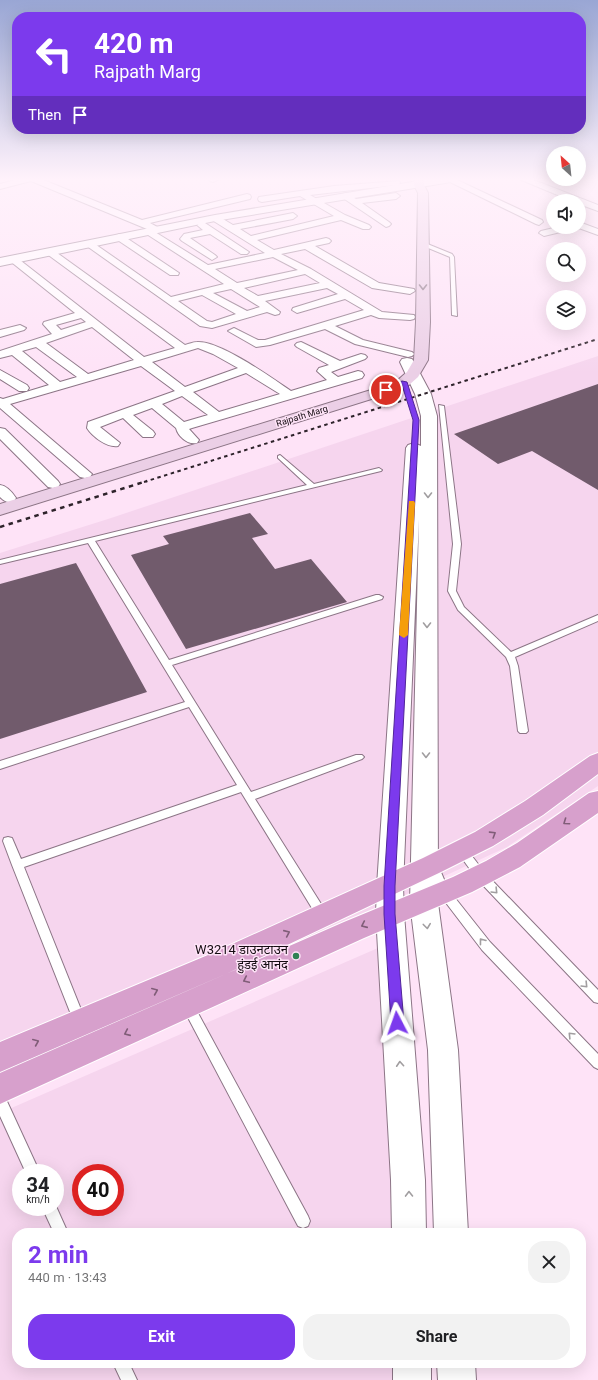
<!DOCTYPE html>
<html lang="en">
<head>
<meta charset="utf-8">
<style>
  :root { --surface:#fff; --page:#f2f2f2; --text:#202124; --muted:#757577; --accent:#7c3aed }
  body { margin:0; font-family:Roboto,"Noto Sans Devanagari",sans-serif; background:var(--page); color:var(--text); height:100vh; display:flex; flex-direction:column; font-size:15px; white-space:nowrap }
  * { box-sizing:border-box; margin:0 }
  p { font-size:13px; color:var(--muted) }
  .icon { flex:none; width:22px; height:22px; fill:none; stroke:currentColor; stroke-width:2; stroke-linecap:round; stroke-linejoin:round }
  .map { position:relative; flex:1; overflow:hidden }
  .sheet { position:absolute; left:12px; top:1228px; width:574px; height:140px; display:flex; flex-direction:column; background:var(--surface); border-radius:16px; box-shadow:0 4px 16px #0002 }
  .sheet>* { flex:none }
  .banner { position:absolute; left:12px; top:12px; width:574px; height:122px; border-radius:16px; box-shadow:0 4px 16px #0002; background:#7c3aed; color:#fff; overflow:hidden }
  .needle { width:26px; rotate:333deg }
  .buttons { position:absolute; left:546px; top:146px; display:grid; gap:8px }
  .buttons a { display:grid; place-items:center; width:40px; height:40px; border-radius:50%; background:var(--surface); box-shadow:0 4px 16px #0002; font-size:20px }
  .speed { position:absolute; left:12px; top:1164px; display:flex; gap:8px; font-size:20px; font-weight:700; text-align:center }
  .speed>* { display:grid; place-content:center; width:52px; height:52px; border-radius:50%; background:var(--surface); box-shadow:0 4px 16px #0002; line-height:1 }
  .speed small { font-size:10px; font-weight:400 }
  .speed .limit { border:6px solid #d22; background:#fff; color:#111 }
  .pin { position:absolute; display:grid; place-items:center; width:34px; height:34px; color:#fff; margin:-17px; border:2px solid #fff; border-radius:50%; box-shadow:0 1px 4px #0007 }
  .me { position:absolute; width:44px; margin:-22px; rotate:356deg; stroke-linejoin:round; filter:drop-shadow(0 0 3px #0008) }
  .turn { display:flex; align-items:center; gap:14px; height:84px; padding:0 16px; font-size:18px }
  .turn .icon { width:52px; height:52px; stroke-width:2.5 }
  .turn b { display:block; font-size:28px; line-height:34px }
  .then { display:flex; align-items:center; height:38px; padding:0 16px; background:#0003; gap:8px; font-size:15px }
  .round { display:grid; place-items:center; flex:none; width:42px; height:42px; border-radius:16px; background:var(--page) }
  .summary { display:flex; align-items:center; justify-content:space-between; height:68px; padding:0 16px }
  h1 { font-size:24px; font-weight:700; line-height:30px; color:var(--accent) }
  .cta { display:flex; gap:8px; margin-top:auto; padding:8px 16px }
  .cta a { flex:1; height:46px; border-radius:16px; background:var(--accent); color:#fff; font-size:16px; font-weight:700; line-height:46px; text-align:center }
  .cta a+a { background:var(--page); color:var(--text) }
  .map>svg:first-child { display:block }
</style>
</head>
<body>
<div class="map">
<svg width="598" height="1380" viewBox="0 0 598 1380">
  <rect width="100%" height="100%" fill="#fee3f7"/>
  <path fill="#f6d5ee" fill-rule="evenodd" d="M598 356V786L507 847 423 886 367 914 0 1069V553L108 519Z
    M394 941 401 1233H17V1363H404V1380H0V1113ZM21 1173H55V1207H21ZM81 1173H115V1207H81Z"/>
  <path fill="#715b6c" d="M598 384V490L532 451 498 464 454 434Z
    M250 513 268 534 252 538 275 569 311 559 347 602 186 649 131 555 169 544 163 536Z
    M76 563 147 692 0 739V584Z"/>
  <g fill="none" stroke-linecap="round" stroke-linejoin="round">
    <g stroke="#8c7586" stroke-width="2">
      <path id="service" d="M421 243H425L452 254 454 257 457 316 452 315 450 257 421 245Z
        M439 405 444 406 461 544 456 591 464 607 511 652 598 615V621L515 657 518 666 528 731 526 733H520L518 731 510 666 506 657 458 610 448 591 453 544Z
        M280 455 314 484 379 468 382 470 381 471 95 541 169 660 376 595H379L383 597 382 599 172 665 251 792 356 755H362L364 757 362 759 255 799 328 915 326 918 322 920 318 918 241 792 24 867 86 1022 84 1026 80 1028 76 1026 74 1022 12 865 3 841 4 838 8 837 12 838 21 859 237 785 189 707 0 769V761L185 702 88 543 0 564V560L307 485 278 458V456Z
        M461 846 465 847 485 873 598 990V1003L594 1002 477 879 456 850 457 847Z
        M434 864 438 865 448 889 490 942 598 1054V1069L594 1067 482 950 440 895 429 868 430 865Z
        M188 1001 192 1002 308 1216 310 1221 308 1226 303 1228 298 1226 184 1010 182 1006 184 1002Z
        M0 1095 5 1097 40 1173H26L0 1116Z
        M55 1204 68 1233H54L42 1207H55Z
        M113 1363H129L137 1380H121Z"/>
    </g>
    <g stroke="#8c7586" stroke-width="2">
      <path id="minor" d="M19 179H41L142 220 247 194 250 195 251 197 250 199 150 223 161 229 155 232 208 265 265 253 212 220 211 218 212 216H218L233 225 293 213 297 216 293 219 240 229 251 236 334 216 300 196 262 202 259 201 258 199 259 197 334 186 399 181 400 183 399 185H396L310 195 345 215 369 225 371 227 369 229H363L341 220 257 240 274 250 326 238 329 239 331 241 329 243 315 246 379 283 414 289 415 291 410 294 372 288 305 249 281 254 311 269 382 312 414 315 415 317 414 319 410 320 379 318 371 315 335 326 363 340 412 352 414 354 412 356 408 357 355 344 325 329 270 345 256 347 228 331 234 328 258 340H265L364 310 345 299 297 313 292 310 293 308 338 294 327 288 265 301 280 312 279 314 275 315 267 312 212 328 200 326 84 244 86 242H92L171 297 224 284 145 233 143 231 147 229 31 181 0 189V184ZM273 257 298 270 237 283 215 269ZM305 274 320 283 258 296 244 288ZM231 289 260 307 247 311 213 293ZM202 295 236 314 212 322 207 321 178 301Z
        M219 179 213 182 209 180V179Z
        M455 179 542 220 543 222 539 225 536 224 446 180Z
        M519 179H531L598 205V211L579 204V201H572Z
        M346 193 356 199 396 193 400 196 396 199 362 203 389 222 391 224 389 226 386 227 343 198 342 196 343 194Z
        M202 222 205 223 249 252 247 254H241L210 234 190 238 215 255 217 257 212 260 182 241 180 239 184 234 203 230 197 225Z
        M579 222 598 229V235L576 227H579Z
        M558 227H575L573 229 544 236 539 233 541 231Z
        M119 234 122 235 179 273 178 275H170L116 239 114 237Z
        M50 249 53 250 185 345C189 344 193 342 197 342 219 340 272 378 291 391L327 380 317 371 319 368 329 365 297 347 295 345 297 343 301 342 340 361 361 354 365 355 367 357 365 359 331 372 338 377 358 371 362 372 364 375 362 378 192 428 189 429 199 440 197 443C187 445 178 436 176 428L152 408 133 415 153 431 155 434 153 437H143L123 418 100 427 120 443 118 446C107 448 92 436 87 428L88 422 175 391 141 366 10 404 92 474 90 477 85 478 80 477 0 408V398L3 399 49 385 12 355 0 358V351L52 334 43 324 44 322 75 313 10 261 8 259 10 257H16L144 357 175 348 47 254 45 252ZM81 318 86 322 61 330 56 325ZM92 327 134 360 88 374 46 343ZM36 347 77 377 60 382 22 351ZM198 348 213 354 238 368 185 387 152 362ZM246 373 280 394 219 412 193 392ZM182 396 208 415 184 422 162 404Z
        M20 325 26 328 24 330 0 337V330Z
        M0 370 27 385 29 388 27 391H19L0 379Z
        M0 428 5 429 58 481 60 484 58 487 53 488 48 487 0 439Z
        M0 485C7 486 12 492 16 498L14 501C8 503 5 502 0 497Z"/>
    </g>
    <g stroke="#8c7586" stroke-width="2">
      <path id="tertiary" d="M430 179H456L451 182 215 221 0 266V258L215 215Z
        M407 358 412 359 414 362 431 394 437 416 438 903 458 1050 468 1233H434L428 1050 410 903 419 519 403 886 404 914 425 1180 426 1233H392L391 1180 376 914 377 886 406 448 408 445 414 443 421 446V416L415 394 400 362 402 359Z
        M393 1363H431V1380H393Z
        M437 1363H475L476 1380H438Z"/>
    </g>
    <g stroke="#8c7586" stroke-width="2">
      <path id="secondary" d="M414 179H424V185L428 193 430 322 428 360 418 377 409 385 381 396 0 515V504L371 390 399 379 407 372 414 360 416 322 418 193 414 185Z"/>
    </g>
    <g stroke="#fff" stroke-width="2">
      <path id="primary" d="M598 753V774L543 815 493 846 441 872 228 973 0 1072V1042L208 955 423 858 475 832 525 801 590 756Z
        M598 791V813L520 867 472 892 364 938 0 1104V1073L344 922 453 877 486 861 517 843 589 793Z"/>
    </g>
    <use href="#service" fill="#fff" fill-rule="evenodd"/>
    <use href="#minor" fill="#fff" fill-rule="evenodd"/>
    <use href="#tertiary" fill="#fff" fill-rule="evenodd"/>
    <use href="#secondary" fill="#ebcfe6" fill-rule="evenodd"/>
    <use href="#primary" fill="#d7a0cc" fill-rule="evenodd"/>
    <path stroke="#2e232b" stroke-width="2" stroke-dasharray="3.5 3.5" stroke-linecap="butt" d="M144 482 598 339"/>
    <path stroke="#2e232b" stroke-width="2.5" stroke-dasharray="4.5 4.5" stroke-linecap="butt" d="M0 527 147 481"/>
  </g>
  <defs><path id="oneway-chevron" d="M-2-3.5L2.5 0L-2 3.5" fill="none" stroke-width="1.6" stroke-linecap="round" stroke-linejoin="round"/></defs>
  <use stroke="#8b7787" href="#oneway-chevron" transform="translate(423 287) rotate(90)"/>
  <g stroke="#a19ea0">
    <use href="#oneway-chevron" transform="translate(428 495) rotate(90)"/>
    <use href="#oneway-chevron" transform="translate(427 625) rotate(90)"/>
    <use href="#oneway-chevron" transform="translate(426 755) rotate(90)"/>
    <use href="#oneway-chevron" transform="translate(495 891) rotate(46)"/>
    <use href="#oneway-chevron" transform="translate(427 926) rotate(83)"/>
    <use href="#oneway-chevron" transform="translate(482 941) rotate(-128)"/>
    <use href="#oneway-chevron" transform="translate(585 985) rotate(46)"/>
    <use href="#oneway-chevron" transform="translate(571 1035) rotate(-134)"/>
    <use href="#oneway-chevron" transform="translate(400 1064) rotate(-94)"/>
    <use href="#oneway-chevron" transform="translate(409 1194) rotate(-91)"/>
  </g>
  <g stroke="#805d78">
    <use href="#oneway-chevron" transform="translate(566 822) rotate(145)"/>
    <use href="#oneway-chevron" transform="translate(493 834) rotate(-32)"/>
    <use href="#oneway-chevron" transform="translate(364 925) rotate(156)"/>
    <use href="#oneway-chevron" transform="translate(287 933) rotate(-24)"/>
    <use href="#oneway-chevron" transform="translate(246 980) rotate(155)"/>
    <use href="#oneway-chevron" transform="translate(155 991) rotate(-23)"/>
    <use href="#oneway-chevron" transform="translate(127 1033) rotate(156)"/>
    <use href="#oneway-chevron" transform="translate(36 1042) rotate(-23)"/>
  </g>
  <linearGradient id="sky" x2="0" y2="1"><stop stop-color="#99a6d4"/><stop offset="0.48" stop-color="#fff2fb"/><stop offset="1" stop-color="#fff2fb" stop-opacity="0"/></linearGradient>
  <rect width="598" height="373" fill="url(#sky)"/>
  <path fill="#7c3aed" stroke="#51269a" d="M402 381 407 382 419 420 395 886V914L404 1023 402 1027 397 1029 393 1027 391 1023 384 914V886L413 420 402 385 386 392 383 390Z"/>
  <path fill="#f59e0b" d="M409 501H414L415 503 408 635 404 638 399 635Z"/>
  <circle fill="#2f8153" stroke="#fee3f7" stroke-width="1.5" cx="296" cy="956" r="4"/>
  <g text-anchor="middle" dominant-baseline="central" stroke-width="3" stroke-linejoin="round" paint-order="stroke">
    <g font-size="9" fill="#150c12" stroke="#fee3f7">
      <text transform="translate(302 416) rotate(-17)">Rajpath Marg</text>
    </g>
    <g font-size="13" fill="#150c12" stroke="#fee3f7" text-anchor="end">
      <text x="288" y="949">W3214 डाउनटाउन<tspan x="288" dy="15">हुंडई आनंद</tspan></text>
    </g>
  </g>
</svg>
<div class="buttons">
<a><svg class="needle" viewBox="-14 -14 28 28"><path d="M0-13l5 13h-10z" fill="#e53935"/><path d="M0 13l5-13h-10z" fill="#757577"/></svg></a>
<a><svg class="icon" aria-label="sound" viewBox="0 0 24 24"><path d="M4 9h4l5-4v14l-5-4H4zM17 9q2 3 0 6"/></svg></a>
<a><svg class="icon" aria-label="search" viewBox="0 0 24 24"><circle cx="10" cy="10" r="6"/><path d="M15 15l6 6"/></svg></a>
<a><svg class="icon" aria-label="layers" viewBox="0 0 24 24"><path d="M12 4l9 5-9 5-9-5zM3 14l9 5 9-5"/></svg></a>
</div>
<div class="speed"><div>34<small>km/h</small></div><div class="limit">40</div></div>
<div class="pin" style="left:386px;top:390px;background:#d93025"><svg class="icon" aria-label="arrive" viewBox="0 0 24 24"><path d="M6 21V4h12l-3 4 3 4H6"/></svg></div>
<svg class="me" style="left:397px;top:1023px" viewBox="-20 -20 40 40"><path d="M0-17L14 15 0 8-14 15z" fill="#7c3aed" stroke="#fff" stroke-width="4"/></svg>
<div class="banner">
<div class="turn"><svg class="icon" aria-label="left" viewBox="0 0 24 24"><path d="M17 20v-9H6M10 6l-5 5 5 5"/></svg><div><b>420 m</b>Rajpath Marg</div></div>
<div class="then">Then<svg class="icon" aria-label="arrive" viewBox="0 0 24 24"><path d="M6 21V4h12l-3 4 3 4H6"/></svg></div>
</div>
<section class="sheet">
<div class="summary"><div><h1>2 min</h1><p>440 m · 13:43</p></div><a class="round"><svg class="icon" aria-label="close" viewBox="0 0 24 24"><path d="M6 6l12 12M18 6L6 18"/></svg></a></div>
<div class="cta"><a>Exit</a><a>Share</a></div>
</section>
</div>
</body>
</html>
